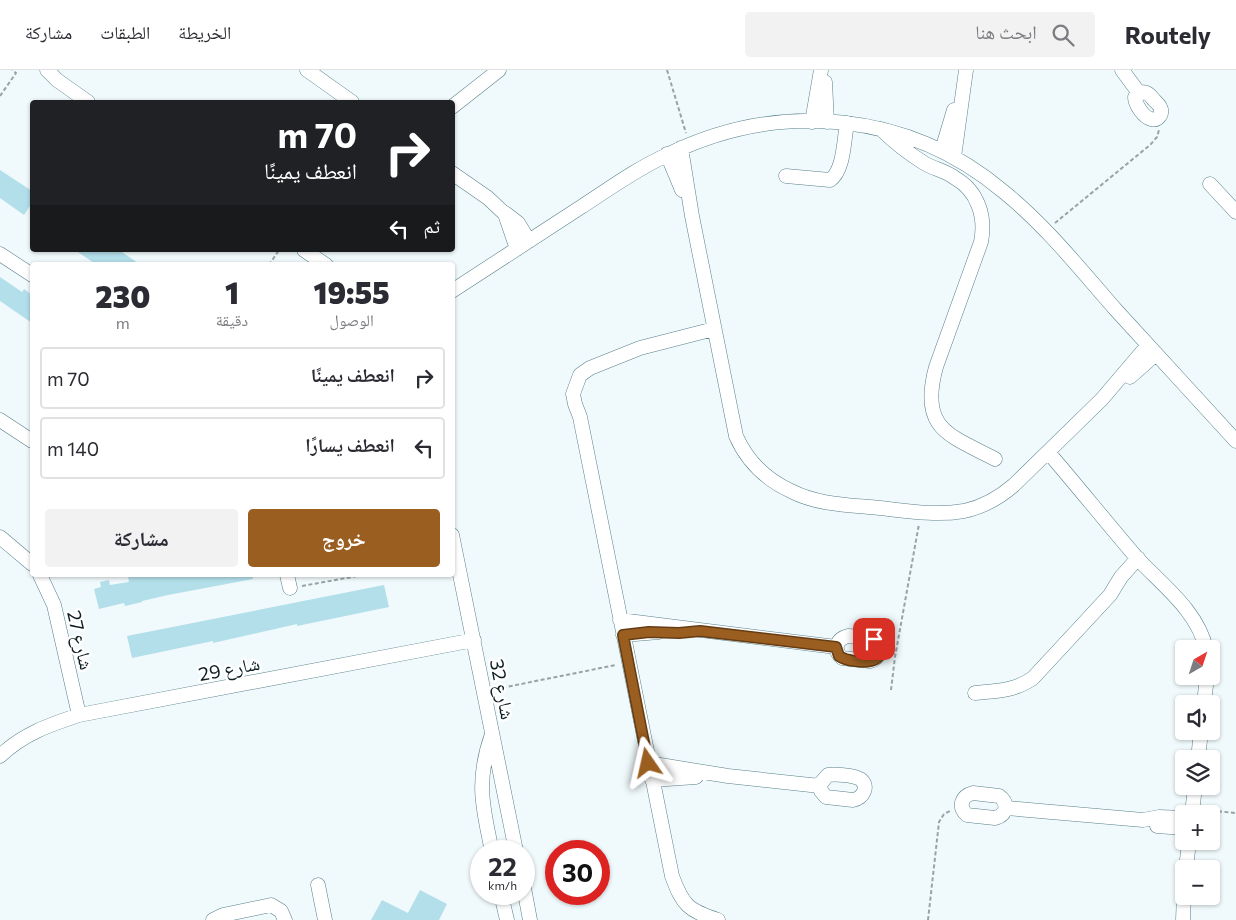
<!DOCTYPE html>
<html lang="ar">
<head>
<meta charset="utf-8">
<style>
  :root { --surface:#fff; --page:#f2f2f3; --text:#2b2b33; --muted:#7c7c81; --line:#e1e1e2; --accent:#9a5e20 }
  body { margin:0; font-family:Commissioner,"Noto Naskh Arabic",sans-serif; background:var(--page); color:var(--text); direction:rtl; height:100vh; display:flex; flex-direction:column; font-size:19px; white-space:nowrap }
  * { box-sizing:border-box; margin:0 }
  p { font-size:16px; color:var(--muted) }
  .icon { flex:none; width:28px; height:28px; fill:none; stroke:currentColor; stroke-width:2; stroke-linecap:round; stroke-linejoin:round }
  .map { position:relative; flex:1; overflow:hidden; direction:ltr }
  .panel { position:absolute; left:30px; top:192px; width:425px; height:315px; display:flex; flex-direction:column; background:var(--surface); border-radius:5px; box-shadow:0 1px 4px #0004; direction:rtl }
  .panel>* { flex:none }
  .top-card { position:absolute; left:30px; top:30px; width:425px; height:152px; border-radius:5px; box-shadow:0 1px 4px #0004; direction:rtl; background:#202124; color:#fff; overflow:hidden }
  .needle { width:32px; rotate:39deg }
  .fabs { position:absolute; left:1175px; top:570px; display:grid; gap:10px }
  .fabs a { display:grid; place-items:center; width:45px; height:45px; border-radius:5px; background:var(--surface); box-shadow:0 1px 4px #0004; font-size:25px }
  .speed { position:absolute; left:470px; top:770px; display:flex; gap:10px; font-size:25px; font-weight:700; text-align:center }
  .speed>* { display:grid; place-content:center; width:65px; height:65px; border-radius:50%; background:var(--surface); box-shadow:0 1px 4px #0004; line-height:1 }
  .speed small { font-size:12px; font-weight:400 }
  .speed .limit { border:8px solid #d22; background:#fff; color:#111 }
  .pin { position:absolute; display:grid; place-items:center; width:42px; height:42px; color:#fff; margin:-21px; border-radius:10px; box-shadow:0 2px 8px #0006 }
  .me { position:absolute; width:55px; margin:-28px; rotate:349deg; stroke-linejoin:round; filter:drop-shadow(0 0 4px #0008) }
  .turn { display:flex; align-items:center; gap:18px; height:105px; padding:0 15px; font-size:22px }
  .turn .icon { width:65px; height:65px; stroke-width:2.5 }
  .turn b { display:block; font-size:35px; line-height:42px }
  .then { display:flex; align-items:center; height:48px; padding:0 15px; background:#0003; gap:10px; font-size:19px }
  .eta { display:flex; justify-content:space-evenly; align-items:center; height:85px; text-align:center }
  .eta b { font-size:30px; font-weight:800; line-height:35px }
  .action { display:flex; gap:10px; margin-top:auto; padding:10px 15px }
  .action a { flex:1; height:58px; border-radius:5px; background:var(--accent); color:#fff; font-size:20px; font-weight:800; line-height:58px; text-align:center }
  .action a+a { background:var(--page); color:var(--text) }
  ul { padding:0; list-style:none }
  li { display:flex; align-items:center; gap:15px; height:62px; margin:0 10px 8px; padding:0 5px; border:2px solid var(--line); border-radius:5px }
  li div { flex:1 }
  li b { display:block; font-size:19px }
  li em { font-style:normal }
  header { display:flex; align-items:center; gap:30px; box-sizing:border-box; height:70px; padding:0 25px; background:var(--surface); border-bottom:1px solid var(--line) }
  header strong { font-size:24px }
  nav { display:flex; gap:28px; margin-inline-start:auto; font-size:18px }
  .search { width:350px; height:45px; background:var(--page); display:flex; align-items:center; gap:12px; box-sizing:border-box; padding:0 18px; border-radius:5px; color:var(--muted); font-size:19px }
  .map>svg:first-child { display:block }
</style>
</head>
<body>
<header>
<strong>Routely</strong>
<div class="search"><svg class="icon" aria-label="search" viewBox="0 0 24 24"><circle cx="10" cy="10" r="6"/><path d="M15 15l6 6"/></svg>ابحث هنا</div>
<nav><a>الخريطة</a><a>الطبقات</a><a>مشاركة</a></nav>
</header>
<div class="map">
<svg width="1236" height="850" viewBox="0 0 1236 850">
  <rect width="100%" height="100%" fill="#f0f9fb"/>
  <path fill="#b3dfea" d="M0 100 32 121V133L24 145 0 128Z
    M75 180H119L141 195H97Z
    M0 207 22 222 24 219 32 225V253L0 231Z
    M135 505H252L253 509 168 525 142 531V532L125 536 124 533 99 539 94 519 101 517 100 512 109 510 110 515 129 512 128 506Z
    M384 515 389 537 297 556V554L213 573V571L132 588 127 566Z
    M420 820 447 834 439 850H371L382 830 408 843Z"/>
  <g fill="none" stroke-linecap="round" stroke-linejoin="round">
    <g stroke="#57818b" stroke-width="15">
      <path id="minor" d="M47 0 57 10 88 32
        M307 0 352 32
        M1122 0 1139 23
        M825 12 827 52
        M1141 22C1148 22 1150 25 1154 30 1157 33 1161 36 1161 40 1162 46 1156 51 1151 49 1143 47 1135 34 1135 27Z
        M452 37 499 0
        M812 52 821 0
        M881 59C894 72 908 83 924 93 934 99 946 101 955 108 978 121 986 147 981 172L936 297C919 359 949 365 995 389
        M681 78 692 146 736 366C747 391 765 409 791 421 818 435 850 435 880 438 907 441 936 446 964 441 983 437 999 428 1014 415L1102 329 1148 275
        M942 80 954 40
        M667 84 682 120
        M954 87 966 0
        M452 103 488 128 505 144 517 179
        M786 106 830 110C844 101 844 69 847 53
        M1210 114 1236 142
        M505 143 518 153 529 171
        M304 180 326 195
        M0 184 32 205
        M452 221C495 193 538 165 581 137 609 119 636 99 667 85 779 30 908 41 1004 122 1046 156 1080 199 1116 240 1156 284 1196 327 1236 371
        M714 259 640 278 590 298 580 305 573 324 575 334 580 347 672 806C683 836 688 840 718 850
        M1130 307 1156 284
        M0 350 32 371
        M1048 382C1078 417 1107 453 1137 488 1162 515 1198 541 1206 579
        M452 465 516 781
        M0 467 32 494
        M40 505 54 535 79 645
        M287 505 290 518
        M620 550 836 577
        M623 565 659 562
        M848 566C855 567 864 567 872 569 886 572 881 589 870 591L842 588C833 580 836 569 848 566Z
        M975 623C996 621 1015 621 1033 608L1110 525 1121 507 1138 488
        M1204 634 1207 606
        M492 664C476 709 482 736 492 781
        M0 686C23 664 49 655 79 645L474 570
        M1198 689 1201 661
        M648 693 728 706 820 716
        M828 705C835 704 853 705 860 709 870 716 863 728 853 730L826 727 821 721 820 714Z
        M652 710 696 707
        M973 723 999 726C1009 733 1007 745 995 748L967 745C958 737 961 726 973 723Z
        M1006 738 1143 750 1159 747 1184 748
        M1192 744 1195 716
        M1157 756 1184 758
        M1186 799 1189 771
        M318 815 325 850
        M524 818 530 850
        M501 824 507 850
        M213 850 223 845 271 835 281 841 285 850
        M1183 850 1184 824"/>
    </g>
    <path stroke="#97a4a6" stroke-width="2" stroke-dasharray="4 2.5" stroke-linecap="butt" d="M667 0 686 63
      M0 26 16 3 12 0
      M1055 153 1150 75 1157 67 1159 60
      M269 195 279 180
      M302 516 363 505
      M496 619 616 595
      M891 620 895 587 919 454
      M1205 740 1236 743
      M928 850 939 752 944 744 950 741"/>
    <use href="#minor" stroke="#fff" stroke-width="14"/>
  </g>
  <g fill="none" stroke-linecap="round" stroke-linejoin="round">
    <g stroke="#643d15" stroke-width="12">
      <path id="route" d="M648 693 623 565 649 562 679 563 700 561 836 577 839 586C846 591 863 593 871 591 884 588 882 575 874 569"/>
    </g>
    <use href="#route" stroke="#9a5e20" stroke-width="9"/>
  </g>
  <g text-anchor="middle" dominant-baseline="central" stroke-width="5" stroke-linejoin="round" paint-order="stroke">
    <g font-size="19" fill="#0d1e22" stroke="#fff">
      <text transform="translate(81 570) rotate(77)">شارع 27</text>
      <text transform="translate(229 598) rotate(-11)">شارع 29</text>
      <text transform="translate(503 619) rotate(79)">شارع 32</text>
    </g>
  </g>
</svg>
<div class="fabs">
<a><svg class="needle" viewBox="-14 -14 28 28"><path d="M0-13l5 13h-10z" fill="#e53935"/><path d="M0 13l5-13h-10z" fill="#7c7c81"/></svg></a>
<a><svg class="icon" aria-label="sound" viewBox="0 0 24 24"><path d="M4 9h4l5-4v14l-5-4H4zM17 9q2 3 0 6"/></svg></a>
<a><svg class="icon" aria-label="layers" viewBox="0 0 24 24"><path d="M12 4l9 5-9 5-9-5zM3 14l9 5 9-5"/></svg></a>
<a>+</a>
<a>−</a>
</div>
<div class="speed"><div>22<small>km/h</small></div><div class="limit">30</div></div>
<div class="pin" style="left:874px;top:569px;background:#d93025"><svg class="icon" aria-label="arrive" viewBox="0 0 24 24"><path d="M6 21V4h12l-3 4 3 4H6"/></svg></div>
<svg class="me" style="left:648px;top:693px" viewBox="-20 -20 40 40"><path d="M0-17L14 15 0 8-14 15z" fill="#9a5e20" stroke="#fff" stroke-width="4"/></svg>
<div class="top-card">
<div class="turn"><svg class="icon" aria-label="right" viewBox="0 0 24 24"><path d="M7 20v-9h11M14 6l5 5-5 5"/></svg><div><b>70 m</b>انعطف يمينًا</div></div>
<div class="then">ثم<svg class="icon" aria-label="left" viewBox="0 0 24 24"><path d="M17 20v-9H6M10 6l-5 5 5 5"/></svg></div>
</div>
<section class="panel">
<div class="eta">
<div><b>19:55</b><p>الوصول</p></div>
<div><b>1</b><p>دقيقة</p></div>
<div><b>230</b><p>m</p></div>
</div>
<ul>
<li><svg class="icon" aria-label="right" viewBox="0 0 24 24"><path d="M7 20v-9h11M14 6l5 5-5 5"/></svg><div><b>انعطف يمينًا</b></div><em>70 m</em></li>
<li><svg class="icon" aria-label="left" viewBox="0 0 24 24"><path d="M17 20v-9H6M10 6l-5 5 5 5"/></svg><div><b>انعطف يسارًا</b></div><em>140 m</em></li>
</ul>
<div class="action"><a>خروج</a><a>مشاركة</a></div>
</section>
</div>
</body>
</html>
